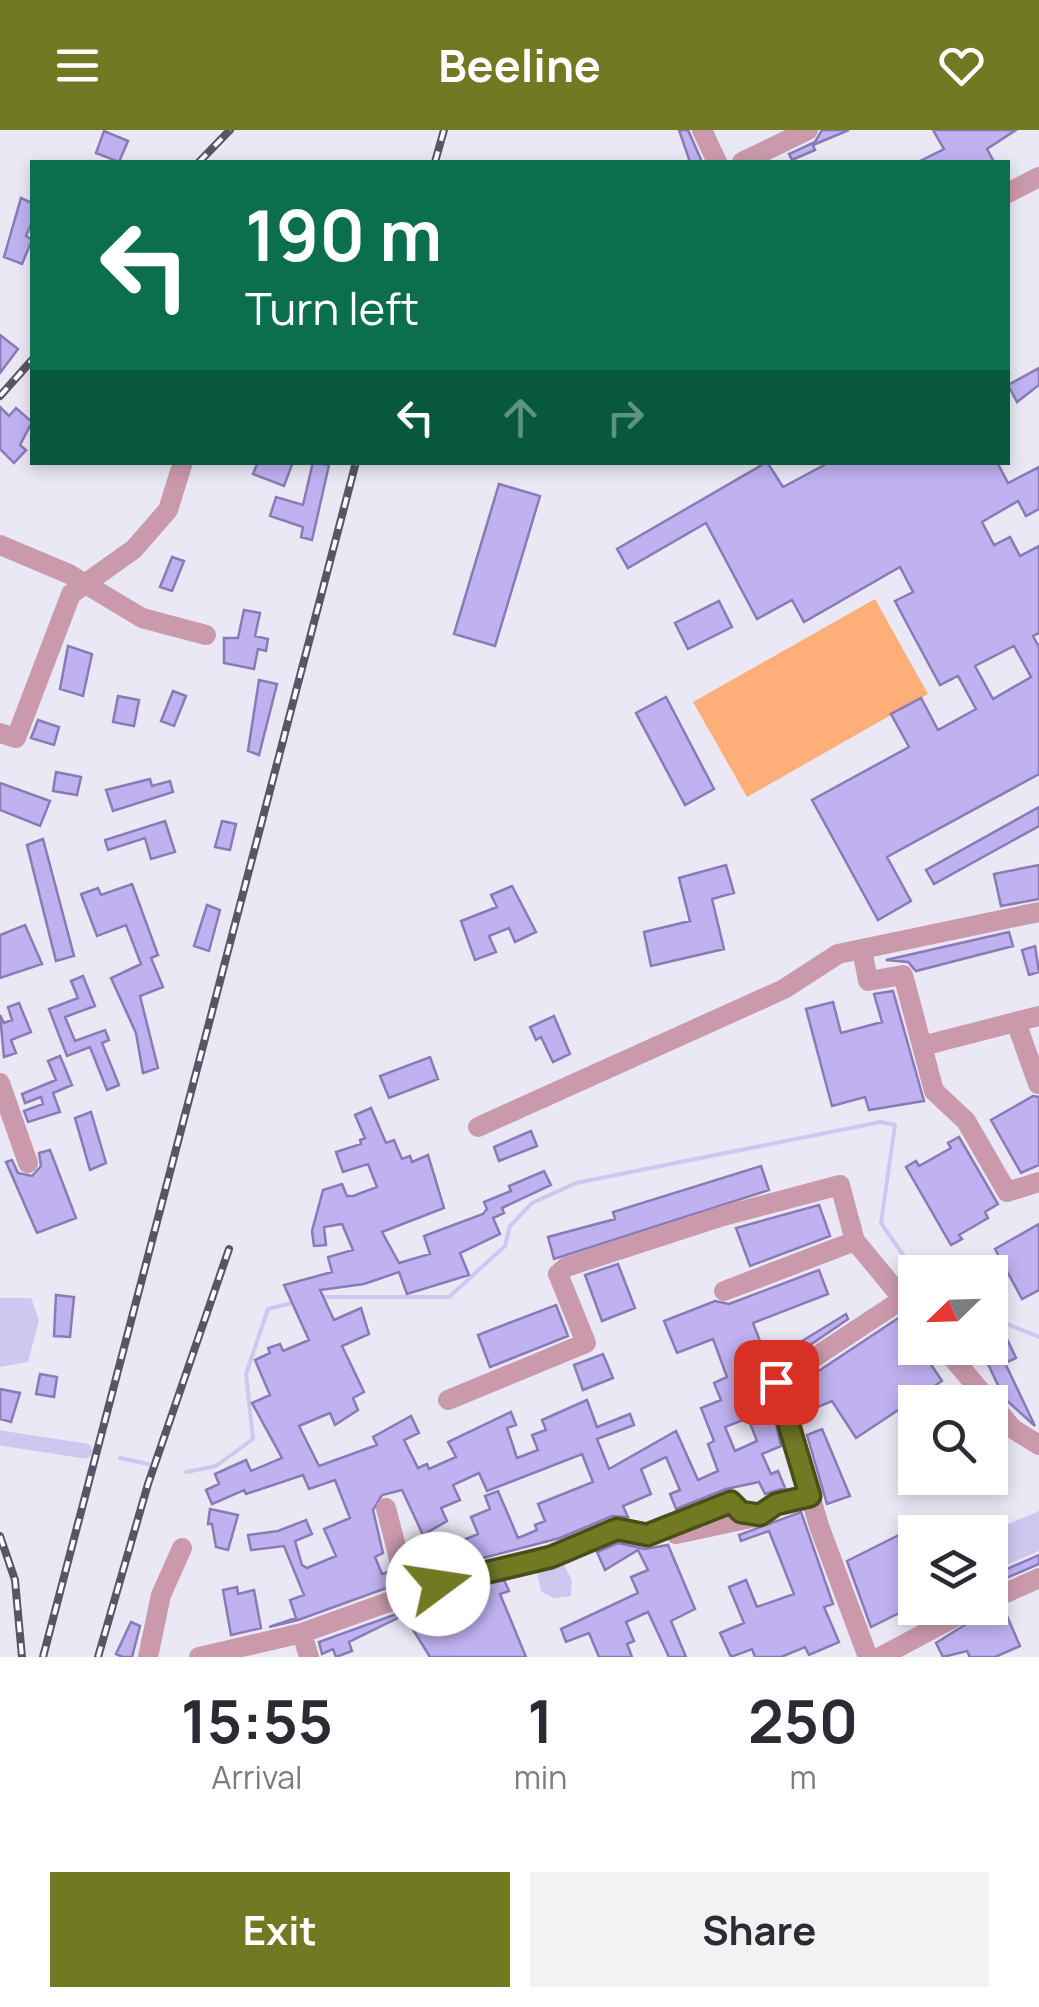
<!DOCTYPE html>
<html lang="en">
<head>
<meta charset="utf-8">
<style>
  :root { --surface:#fff; --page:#f2f2f3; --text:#2b2b33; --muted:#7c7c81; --accent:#717923 }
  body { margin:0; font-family:Manrope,sans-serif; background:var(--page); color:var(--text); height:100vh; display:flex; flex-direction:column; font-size:38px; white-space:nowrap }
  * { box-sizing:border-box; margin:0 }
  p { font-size:32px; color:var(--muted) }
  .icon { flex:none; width:55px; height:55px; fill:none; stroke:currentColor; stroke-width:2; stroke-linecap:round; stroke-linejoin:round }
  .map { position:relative; height:1527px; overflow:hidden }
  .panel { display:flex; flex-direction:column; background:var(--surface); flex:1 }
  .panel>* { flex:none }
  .guide { position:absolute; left:30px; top:30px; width:980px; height:305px; border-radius:0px; box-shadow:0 5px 15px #0003; background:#0b6e4f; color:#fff; overflow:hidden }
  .needle { width:65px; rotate:247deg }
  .fabs { position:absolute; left:898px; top:1125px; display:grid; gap:20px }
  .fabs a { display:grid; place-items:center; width:110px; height:110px; border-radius:0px; background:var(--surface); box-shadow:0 5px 15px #0003; font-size:50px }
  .pin { position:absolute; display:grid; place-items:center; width:85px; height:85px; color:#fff; margin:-42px; border-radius:20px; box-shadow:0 5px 15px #0006 }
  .me { position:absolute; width:110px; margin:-55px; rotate:76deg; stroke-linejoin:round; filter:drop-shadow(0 0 8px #0008) }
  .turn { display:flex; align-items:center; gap:35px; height:210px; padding:0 50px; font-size:45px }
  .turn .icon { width:130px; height:130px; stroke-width:2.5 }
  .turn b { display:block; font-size:70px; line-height:85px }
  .lanes { display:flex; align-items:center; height:95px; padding:0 50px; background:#0003; justify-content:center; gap:50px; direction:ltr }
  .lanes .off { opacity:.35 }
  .eta { display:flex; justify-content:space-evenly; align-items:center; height:170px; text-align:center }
  .eta b { font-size:60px; font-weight:700; line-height:70px }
  .action { display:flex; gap:20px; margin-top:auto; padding:20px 50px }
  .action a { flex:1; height:115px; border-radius:0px; background:var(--accent); color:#fff; font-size:40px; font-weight:700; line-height:115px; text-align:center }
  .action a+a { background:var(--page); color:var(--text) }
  header { display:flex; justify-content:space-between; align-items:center; height:130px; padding:0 50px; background:var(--accent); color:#fff; font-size:45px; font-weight:700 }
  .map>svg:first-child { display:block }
</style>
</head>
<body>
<header><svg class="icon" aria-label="menu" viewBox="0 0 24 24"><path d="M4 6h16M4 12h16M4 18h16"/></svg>Beeline<svg class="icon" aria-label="heart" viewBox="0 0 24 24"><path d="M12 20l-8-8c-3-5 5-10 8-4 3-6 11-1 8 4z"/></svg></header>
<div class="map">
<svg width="1039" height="1527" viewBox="0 0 1039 1527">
  <rect width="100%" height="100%" fill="#eae8f5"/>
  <path fill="#feae78" d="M875 469 928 564 747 667 693 572Z"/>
  <path fill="#cfc7ef" d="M0 1168H31L39 1190 28 1232 0 1237Z
    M1039 1381V1421L990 1442 989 1402Z
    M562 1431 572 1450 571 1466 553 1468 541 1461 537 1442Z"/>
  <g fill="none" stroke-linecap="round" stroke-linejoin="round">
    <path stroke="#cfc7ef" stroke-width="4" d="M320 1167H449L505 1116 510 1096 532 1073 576 1053 881 992 895 995 881 1093 915 1142
      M990 1187 1039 1207
      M120 1328 148 1334
      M186 1342 216 1336 253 1309 246 1244 268 1179 296 1172"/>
    <path stroke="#cfc7ef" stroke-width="15" d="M0 1308 85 1321"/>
  </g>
  <path fill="#c0b2f1" stroke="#887bb6" stroke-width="2.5" fill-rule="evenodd" d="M679 0H688L702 32H690Z
    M822 0H849L813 15 815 20 792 30 789 24 815 12Z
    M933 0H1016L987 19 994 32H918L944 19Z
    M104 1 128 11 119 32 96 23Z
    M21 68 32 73V92L26 106 32 110 22 134 4 127Z
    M0 205 18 219 0 243Z
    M1039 238V255L1017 272 1008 255Z
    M0 277 9 286 16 278 32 292 20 315 26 320 14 333 0 319Z
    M258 332H293L284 356 253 344Z
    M313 332 329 335 312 410 301 407 303 397 270 386 276 367 303 375Z
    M767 332 783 357 830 332H997L1008 353 1039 337V379L1026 386 1018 371 982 392 994 415 1010 407 1020 426 1039 416V503L1033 506 1039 517V644L887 727 911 771 878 790 812 670 909 617 891 584 921 568 938 600 976 579 958 546 940 555 906 492 895 471 913 462 900 437 804 492 792 470 757 489 706 393 628 438 617 419ZM1014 516 1031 547 993 569 975 536Z
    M499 354 540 366 495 516 454 504Z
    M172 427 184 431 172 461 160 457Z
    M719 471 732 497 688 519 675 493Z
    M244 480 260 483 255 506 268 509 266 521 258 519 254 539 224 533V508H238Z
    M68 516 92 524 83 566 60 559Z
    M259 550 277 554 259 625 248 621Z
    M173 561 186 566 174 596 161 591Z
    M118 566 139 570 134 596 113 592Z
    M666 567 714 659 685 675 636 583Z
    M38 590 59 597 54 615 31 608Z
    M56 642 81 647 77 665 53 661Z
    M150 649 152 656 170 651 173 662 113 681 106 660Z
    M0 653 50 671 40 696 0 680Z
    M1039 677V696L934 754 926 740Z
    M165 691 175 722 151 729 145 708 108 720 105 710Z
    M222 691 236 694 230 720 215 717Z
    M43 709 74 826 56 831 27 715Z
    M726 735 734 763 712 769 724 819 651 836 644 802 690 791 679 748Z
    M1039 735V769L1001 776 994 744Z
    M132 754 158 825 151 828 163 857 140 866 158 938 143 943 136 903 111 848 141 834 126 795 97 806 81 764 98 758 101 765Z
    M512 756 536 802 515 812 509 798 489 806 496 822 475 830 461 791 497 777 491 765Z
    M207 775 220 780 209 821 194 816Z
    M25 795 42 834 0 848V805Z
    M1009 802 1013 816 916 841 908 832 886 830Z
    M1035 816 1039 842 1029 845 1022 820Z
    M83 846 95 876 65 887 75 911 105 900 109 910 102 913 119 955 107 960 90 917 67 926 49 879 78 868 71 851Z
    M893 861 924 971 869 980 865 967 832 976 806 879 833 872 841 903 882 892 874 864Z
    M19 873 31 902 11 910 16 923 4 927 0 885 4 893 12 890 8 877Z
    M554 886 570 924 553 932 541 907 536 910 530 897Z
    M60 926 72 955 53 963 60 982 28 992 24 981 43 974 41 967 25 973 22 964 56 950 48 931Z
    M430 927 438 949 389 968 380 946Z
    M1033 966 1039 967V1035L1021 1043 991 990Z
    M371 978 386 1013 394 1010 402 1029 410 1026 412 1032 428 1025 444 1078 382 1102 399 1133 430 1124 424 1106 483 1084 487 1079 484 1072 511 1061 509 1056 544 1041 551 1055 502 1078 504 1083 493 1088 500 1104 460 1123 469 1145 407 1164 399 1142 364 1154 320 1160 334 1190 361 1178 369 1204 342 1216 364 1262 353 1268 358 1280 335 1295 330 1283 299 1296 319 1336 377 1315 373 1307 411 1286 419 1303 404 1310 418 1338 427 1334 429 1339 456 1327 448 1312 511 1282 516 1295 507 1298 517 1328 538 1320 532 1305 546 1300 542 1290 587 1270 597 1297 630 1284 634 1295 597 1309 609 1339 676 1301 698 1350 718 1341 708 1314 714 1311 701 1278 721 1270 714 1253 727 1247 713 1209 677 1223 664 1191 715 1171 729 1174 819 1140 828 1164 753 1193 768 1232 846 1184 848 1189 765 1246 781 1316 762 1324 771 1344 778 1341 785 1358 765 1364 759 1352 726 1359 676 1379 670 1364 680 1360 666 1327 641 1339 651 1364 623 1376 628 1387 612 1386 560 1408 444 1438 438 1421 478 1404 471 1387 490 1379 485 1366 498 1361 518 1408 537 1400 535 1395 545 1391 538 1374 593 1352 582 1324 487 1361 479 1343 453 1355 460 1370 441 1378 447 1391 423 1405 402 1360 382 1365 373 1380 383 1423 375 1427 382 1444 388 1442 392 1456 298 1490 269 1497 296 1488 290 1470 304 1465 284 1416 251 1420 248 1405 278 1401 306 1390 312 1404 295 1411 302 1435 307 1438 336 1426 324 1399 350 1388 335 1350 309 1359 303 1345 246 1364 244 1360 212 1374 206 1360 219 1354 215 1344 246 1330 251 1341 282 1328 252 1273 270 1265 255 1230 270 1223 268 1218 280 1214 283 1221 309 1210 284 1155 332 1142 328 1127 353 1120 342 1094 324 1097 326 1115 314 1116 312 1101 323 1060 342 1054 347 1066H353L377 1057 368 1034 343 1042 336 1022 361 1014 360 1010 365 1008 355 985ZM748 1288 757 1311 735 1321 725 1297Z
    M91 982 106 1033 90 1040 75 988Z
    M531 1001 537 1016 499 1031 494 1017Z
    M959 1007 998 1074 985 1082 988 1088 959 1105 962 1109 951 1115 906 1037 916 1031 919 1036 951 1018 948 1013Z
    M50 1020 76 1088 37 1103 6 1032 12 1030 18 1043 32 1046 41 1036 39 1023Z
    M761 1036 769 1060 554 1129 548 1107 615 1089 613 1082Z
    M819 1075 830 1106 750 1136 736 1098Z
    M1039 1094V1160L1022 1169 995 1119Z
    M618 1134 635 1178 602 1191 585 1145Z
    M56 1165 74 1167 70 1207 54 1206Z
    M556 1175 568 1206 490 1237 478 1205Z
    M900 1187 915 1207V1218H920L942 1251 856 1308 832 1271 801 1284 793 1258Z
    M1006 1207 1016 1228 1005 1233 1035 1296 1004 1268 981 1219Z
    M603 1224 613 1248 583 1260 574 1235Z
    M40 1244 57 1247 54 1267 36 1264Z
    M0 1259 20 1263 11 1292 0 1289Z
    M822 1299 850 1366 827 1374 807 1305Z
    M210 1379 238 1385 228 1420 216 1417 212 1394H208Z
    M801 1382 833 1474 824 1477 839 1512 809 1525 805 1517 781 1527H755L752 1519 731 1527 720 1503 744 1493 729 1457 746 1450 757 1477 794 1464 769 1401 741 1411 739 1405Z
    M915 1397V1475L871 1497 847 1431Z
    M618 1413 645 1419 668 1415 695 1479 671 1491 686 1527H669L648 1482 626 1492 634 1511 627 1514 632 1527H599L589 1503 566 1512 561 1499 638 1463 631 1447 648 1440 638 1420 605 1440 597 1422Z
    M990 1425 998 1443 1039 1425V1434L990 1455Z
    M504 1450 509 1461 500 1464 526 1527H430L404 1485 349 1512 352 1521 336 1527 333 1519 322 1524 319 1512 471 1457Z
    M237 1457 238 1464 254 1460 261 1498 231 1505 223 1460Z
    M1004 1479 1020 1516 995 1527H970L967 1521 943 1527 936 1513 984 1483Z
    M131 1492 140 1496 132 1527H123L116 1524Z"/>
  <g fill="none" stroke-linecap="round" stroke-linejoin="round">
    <path stroke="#ca9aac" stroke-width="20" d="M702 0 717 32
      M742 32 808 0
      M1008 63 1039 47
      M0 415 69 444 142 488 206 505
      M0 603 16 608 71 464 134 419 168 380 183 332
      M862 819 868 851 903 845 922 916 1039 886
      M1016 892 1038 954
      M922 916 934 961 966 991 1007 1062 1039 1052
      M0 953 28 1033
      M478 997 784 859 838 824 1039 782
      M724 1161 855 1111 903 1169
      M944 1218 1013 1299 1039 1315
      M448 1270 586 1213 558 1144 566 1137 723 1086 840 1055 855 1111
      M386 1378 408 1464
      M676 1404 756 1387
      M990 1470 1039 1448
      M302 1503 309 1527
      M148 1527 161 1465 182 1418
      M199 1527 302 1503 467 1444 551 1427 617 1399 647 1405 731 1372 741 1382 760 1385 775 1374 810 1366
      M868 1527 819 1396 777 1252 903 1169 915 1183
      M880 1527 972 1478"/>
    <g stroke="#595466" stroke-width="8">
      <path id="rail" d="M199 32 230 0
        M435 32 444 0
        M0 266 32 230
        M0 1406 15 1450 22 1527
        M43 1527 356 332
        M98 1527 148 1354 229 1119"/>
    </g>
    <use href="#rail" stroke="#fff" stroke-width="4" stroke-dasharray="11" stroke-linecap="butt"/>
  </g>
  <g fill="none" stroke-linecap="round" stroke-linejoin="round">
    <g stroke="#494f17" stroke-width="25">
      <path id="route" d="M438 1454 551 1427 617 1399 647 1405 731 1372 741 1382 760 1385 776 1374 810 1366 776 1252"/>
    </g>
    <use href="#route" stroke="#717923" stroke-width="18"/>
  </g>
</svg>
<div class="fabs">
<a><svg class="needle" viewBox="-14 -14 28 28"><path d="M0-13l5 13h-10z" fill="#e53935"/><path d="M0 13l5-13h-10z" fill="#7c7c81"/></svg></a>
<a><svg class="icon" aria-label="search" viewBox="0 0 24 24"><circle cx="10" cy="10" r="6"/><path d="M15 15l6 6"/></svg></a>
<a><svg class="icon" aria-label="layers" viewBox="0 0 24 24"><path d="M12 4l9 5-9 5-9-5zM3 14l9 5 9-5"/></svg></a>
</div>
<div class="pin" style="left:776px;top:1252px;background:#d93025"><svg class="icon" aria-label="arrive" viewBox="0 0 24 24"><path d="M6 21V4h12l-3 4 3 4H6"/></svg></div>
<svg class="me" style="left:438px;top:1454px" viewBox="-20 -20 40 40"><circle r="19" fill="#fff"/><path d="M0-13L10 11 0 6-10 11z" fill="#717923"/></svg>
<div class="guide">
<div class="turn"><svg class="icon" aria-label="left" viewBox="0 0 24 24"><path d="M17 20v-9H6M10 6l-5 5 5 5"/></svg><div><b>190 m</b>Turn left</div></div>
<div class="lanes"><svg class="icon" aria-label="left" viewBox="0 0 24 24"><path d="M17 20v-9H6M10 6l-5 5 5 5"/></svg><svg class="icon off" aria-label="ahead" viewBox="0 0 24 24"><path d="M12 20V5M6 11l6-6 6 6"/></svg><svg class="icon off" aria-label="right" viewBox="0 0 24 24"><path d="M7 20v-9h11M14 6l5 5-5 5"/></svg></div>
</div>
</div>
<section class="panel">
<div class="eta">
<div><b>15:55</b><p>Arrival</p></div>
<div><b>1</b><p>min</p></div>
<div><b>250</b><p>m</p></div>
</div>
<div class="action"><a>Exit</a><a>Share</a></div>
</section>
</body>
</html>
